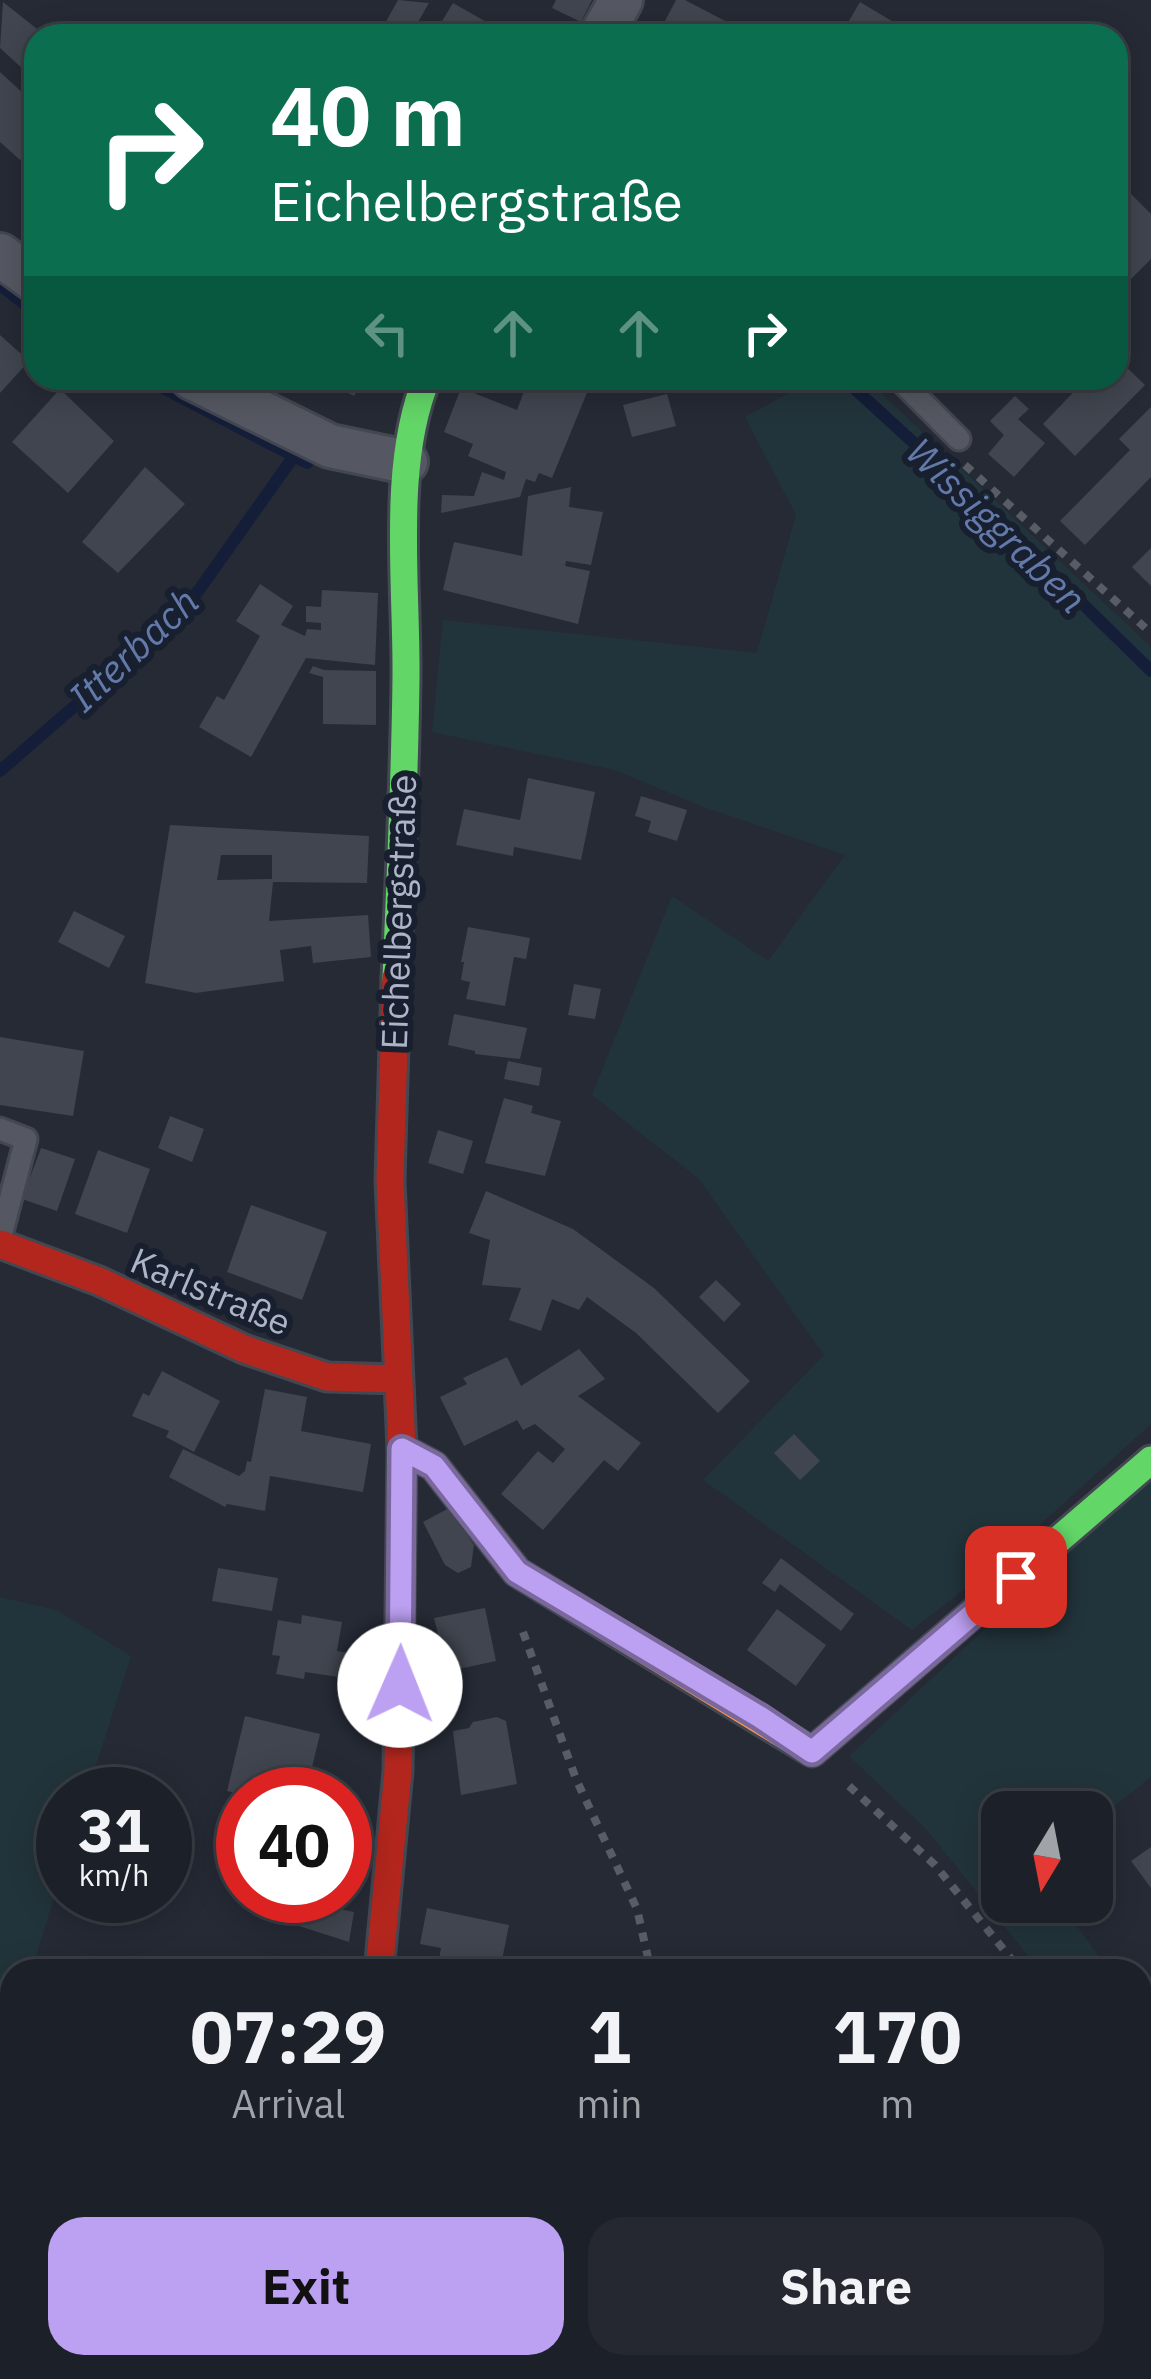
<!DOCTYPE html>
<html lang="en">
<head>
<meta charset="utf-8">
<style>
  :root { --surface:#1c2028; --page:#252830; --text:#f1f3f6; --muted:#a0a3a8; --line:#3a3e45; --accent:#bca0f2 }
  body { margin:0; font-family:"IBM Plex Sans",sans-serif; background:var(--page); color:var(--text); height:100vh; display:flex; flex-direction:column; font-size:45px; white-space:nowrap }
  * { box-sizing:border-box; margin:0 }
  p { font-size:39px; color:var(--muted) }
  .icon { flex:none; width:66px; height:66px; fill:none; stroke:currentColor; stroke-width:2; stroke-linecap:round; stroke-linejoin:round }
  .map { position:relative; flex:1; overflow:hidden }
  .sheet { position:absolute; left:0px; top:1959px; width:1152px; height:420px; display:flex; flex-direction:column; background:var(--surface); border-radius:36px 36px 0 0; box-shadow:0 6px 30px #0003,0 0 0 3px var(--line) }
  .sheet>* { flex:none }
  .guide { position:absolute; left:24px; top:24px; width:1104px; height:366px; border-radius:36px; box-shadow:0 6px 30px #0003,0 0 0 3px var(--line); background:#0b6e4f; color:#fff; overflow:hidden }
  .needle { width:78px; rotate:190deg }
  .fabs { position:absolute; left:981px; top:1791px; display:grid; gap:24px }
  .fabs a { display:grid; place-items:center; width:132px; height:132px; border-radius:24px; background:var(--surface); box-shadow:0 6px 30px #0003,0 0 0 3px var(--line); font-size:60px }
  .speed { position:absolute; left:36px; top:1767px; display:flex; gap:24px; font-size:60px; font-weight:700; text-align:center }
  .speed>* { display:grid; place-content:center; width:156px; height:156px; border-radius:50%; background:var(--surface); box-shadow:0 6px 30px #0003,0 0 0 3px var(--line); line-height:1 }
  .speed small { font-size:30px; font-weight:400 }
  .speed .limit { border:18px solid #d22; background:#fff; color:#111 }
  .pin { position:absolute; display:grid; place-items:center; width:102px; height:102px; color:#fff; margin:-51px; border-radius:24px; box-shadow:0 6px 18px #0006 }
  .me { position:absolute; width:132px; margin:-66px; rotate:1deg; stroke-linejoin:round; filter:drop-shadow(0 0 9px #0008) }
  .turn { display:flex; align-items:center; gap:42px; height:252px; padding:0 48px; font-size:54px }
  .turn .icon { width:156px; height:156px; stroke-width:2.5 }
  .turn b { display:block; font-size:84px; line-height:102px }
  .lanes { display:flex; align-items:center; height:114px; padding:0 48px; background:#0003; justify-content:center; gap:60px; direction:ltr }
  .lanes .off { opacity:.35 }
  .eta { display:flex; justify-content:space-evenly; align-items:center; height:204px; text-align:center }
  .eta b { font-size:72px; font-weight:700; line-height:84px }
  .button { display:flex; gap:24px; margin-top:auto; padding:24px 48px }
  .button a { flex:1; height:138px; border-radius:36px; background:var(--accent); color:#111; font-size:48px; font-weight:700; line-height:138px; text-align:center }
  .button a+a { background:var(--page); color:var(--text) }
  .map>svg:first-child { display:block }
</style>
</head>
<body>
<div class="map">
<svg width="1151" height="2379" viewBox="0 0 1151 2379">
  <rect width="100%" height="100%" fill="#252a35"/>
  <path fill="#22343b" d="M816 378H865L1151 647V1424L999 1562 912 1630 703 1480 824 1355 699 1179 592 1095 672 896 768 961 845 855 701 806 615 770 432 732 443 620 757 653 796 515 745 417Z
    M1151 1473V1777L1092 1823V1812H1002V1902H1059L1110 1971H1040L927 1830 849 1756Z
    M0 1597 56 1610 131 1656 87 1794H63V1870L31 1971H12V2030L0 2068Z
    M0 2105 12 2109V2367H164L196 2379H0Z"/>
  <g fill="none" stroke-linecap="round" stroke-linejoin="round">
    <path stroke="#141e39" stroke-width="12" d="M0 285 36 313
      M144 378 307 463
      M843 378 986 509 1151 671
      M0 771 184 611 294 456"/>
  </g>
  <path fill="#40454f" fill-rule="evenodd" d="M398 0 429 3 410 36H378Z
    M556 0H592L581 22 552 8Z
    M676 0H685L731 24 725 36H657Z
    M3 2 46 36H36V81L0 48Z
    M860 2 917 36H840Z
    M453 3 497 28 510 36H433Z
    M0 72 36 105V143L20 160 0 142Z
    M1125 188 1151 214V259L1131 279 1116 264V196Z
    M0 335 29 361 0 393Z
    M1116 357 1145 385 1075 456 1043 424 1087 378H1116Z
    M320 378H364L354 396Z
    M529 378H578L591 383 552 478 539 473 535 482 526 479 520 497 441 513 442 495 474 496 482 472 504 480 506 472 468 456 473 444 444 432 461 388 517 410Z
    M60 389 114 441 68 493 12 442Z
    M667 394 676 426 632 437 623 405Z
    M1015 396 1029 409 1018 419 1045 443 1014 477 988 454 1004 435 990 421Z
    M1151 407V477L1085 545 1060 521 1130 450 1119 439Z
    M145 467 185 504 118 573 82 542Z
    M571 487 569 507 603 512 591 565 566 561 565 566 590 571 578 624 443 590 454 542 522 556 528 496Z
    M1151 548V586L1132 567Z
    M260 584 293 606 281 625 305 636 307 629 321 630V623L306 622V606L321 607 322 590 378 593 375 665 306 658 251 757 199 727 217 696 224 700 260 636 236 621Z
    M313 666 324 670 376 671V725L323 724V677L309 673Z
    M528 778 595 792 581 860 514 847 513 856 456 845 464 809 520 820Z
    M641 796 687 810 677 841 648 832 651 821 635 816Z
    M170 825 369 836 367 883 273 882 269 921 368 915 371 957 313 963 311 946 280 950 284 981 196 993 145 983ZM221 855H272V879L217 880Z
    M74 911 125 936 109 968 58 942Z
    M468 927 530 938 526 959 514 957 505 1006 466 999 470 982 461 980 464 962H461Z
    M574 984 601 989 595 1019 568 1015Z
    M454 1014 527 1028 520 1059 475 1054V1051L448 1045Z
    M0 1037 84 1051 73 1116 0 1105Z
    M508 1061 542 1068 539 1086 504 1079Z
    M504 1098 533 1106 531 1113 561 1121 545 1176 485 1163Z
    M170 1116 204 1129 192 1162 158 1148Z
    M438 1130 473 1141 463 1174 428 1163Z
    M41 1148 75 1159 57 1211 22 1199Z
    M98 1150 150 1169 127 1233 75 1214Z
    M486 1191 573 1229 654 1288 750 1381 718 1413 636 1333 587 1297 579 1310 552 1299 541 1331 509 1320 521 1288 482 1285 490 1240 469 1233Z
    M251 1205 327 1232 302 1300 227 1272Z
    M716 1280 741 1304 724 1322 699 1297Z
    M579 1349 605 1379 578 1396 641 1443 618 1471 604 1460 543 1530 501 1494 538 1451 553 1463 565 1449 535 1424 523 1430 517 1420 464 1446 440 1397 467 1384 463 1378 507 1357 521 1386Z
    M162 1371 220 1401 194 1452 166 1437 169 1431 132 1416 143 1393 149 1396Z
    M265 1389 307 1397 301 1431 371 1444 363 1492 270 1476 265 1511 227 1504 225 1507 169 1477 183 1449 239 1476 245 1471 247 1461 251 1462Z
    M794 1434 820 1461 800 1480 774 1453Z
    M449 1508 474 1545 471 1567 458 1573 445 1565 423 1522Z
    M781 1558 854 1614 841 1631 780 1584 775 1592 762 1583Z
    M218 1568 278 1578 272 1611 212 1601Z
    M485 1608 496 1661 445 1672 433 1635 438 1634 434 1618Z
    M777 1609 826 1645 796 1686 747 1650Z
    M302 1615 342 1622 337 1651 349 1653 345 1678 305 1672 304 1679 276 1674 280 1656 272 1655 278 1620 301 1624Z
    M245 1716 320 1734 308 1784 342 1794 243 1795 227 1791Z
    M497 1717 506 1721 517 1784 461 1795 453 1731 469 1728 473 1722Z
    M1151 1847V1888L1131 1861Z
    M276 1896 354 1912 349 1942 271 1917Z
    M427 1908 509 1925 502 1960 492 1959 490 1971H437L441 1948 420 1944Z"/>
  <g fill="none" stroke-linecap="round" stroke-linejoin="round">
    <g stroke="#424751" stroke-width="27">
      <path id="lane" d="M898 378 959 439
        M0 1129 26 1139 0 1239"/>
    </g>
    <g stroke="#424751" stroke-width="48">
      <path id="street" d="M601 36 621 0
        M0 255 36 281
        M192 378 330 446 406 462
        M269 2379 272 2367"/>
    </g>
    <g stroke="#424751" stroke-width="33">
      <path id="fast" d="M396 978C400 878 405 777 406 677 407 585 391 463 427 378
        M779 1732 812 1752 1151 1460"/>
    </g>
    <g stroke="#424751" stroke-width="33">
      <path id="slow" d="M402 1449 434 1466 517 1572 779 1732"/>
    </g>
    <g stroke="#424751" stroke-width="33">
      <path id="jam" d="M0 1244 99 1281 244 1349 327 1377 398 1379
        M379 1971 398 1771 402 1449 390 1180 396 978"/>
    </g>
    <path stroke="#575c65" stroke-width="8" stroke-dasharray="9 9" stroke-linecap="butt" d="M965 465 1151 633
      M523 1632 576 1779 637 1909 651 1971
      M849 1786 935 1865 1021 1971
      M1140 2140 1151 2158
      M369 2379 375 2367"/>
    <use href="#lane" stroke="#555862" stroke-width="21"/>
    <use href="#street" stroke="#555862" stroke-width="42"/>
    <use href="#fast" stroke="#63d668" stroke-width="27"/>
    <use href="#slow" stroke="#ff974d" stroke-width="27"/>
    <use href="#jam" stroke="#b3261e" stroke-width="27"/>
  </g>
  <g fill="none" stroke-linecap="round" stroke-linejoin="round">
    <g stroke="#7a689d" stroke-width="30">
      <path id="route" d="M400 1685 402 1449 434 1466 517 1572 760 1717 812 1752 1016 1577"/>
    </g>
    <use href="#route" stroke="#bca0f2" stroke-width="21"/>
  </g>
  <g text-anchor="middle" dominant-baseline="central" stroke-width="12" stroke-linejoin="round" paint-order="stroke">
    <g font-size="36" fill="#adb4c7" stroke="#181f2f">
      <text transform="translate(398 912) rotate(-88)">Eichelbergstraße</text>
      <text transform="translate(211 1291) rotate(23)">Karlstraße</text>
    </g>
    <g font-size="39" font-style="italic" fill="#6379aa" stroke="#181f2f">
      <text transform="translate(997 525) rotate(44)">Wissiggraben</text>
      <text transform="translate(133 649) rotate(-43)">Itterbach</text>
    </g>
  </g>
</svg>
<div class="fabs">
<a><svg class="needle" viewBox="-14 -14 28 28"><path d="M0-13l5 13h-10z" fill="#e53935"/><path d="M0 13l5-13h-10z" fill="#a0a3a8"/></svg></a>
</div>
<div class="speed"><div>31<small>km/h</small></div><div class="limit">40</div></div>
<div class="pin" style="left:1016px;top:1577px;background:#d93025"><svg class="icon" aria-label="arrive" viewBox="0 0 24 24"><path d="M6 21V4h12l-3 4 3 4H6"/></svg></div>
<svg class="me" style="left:400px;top:1685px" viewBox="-20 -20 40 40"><circle r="19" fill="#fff"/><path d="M0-13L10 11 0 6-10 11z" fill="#bca0f2"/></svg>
<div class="guide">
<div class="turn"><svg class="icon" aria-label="right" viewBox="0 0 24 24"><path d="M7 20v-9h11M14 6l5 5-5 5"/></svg><div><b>40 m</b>Eichelbergstraße</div></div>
<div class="lanes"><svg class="icon off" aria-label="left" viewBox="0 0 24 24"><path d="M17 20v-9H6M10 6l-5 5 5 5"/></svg><svg class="icon off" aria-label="ahead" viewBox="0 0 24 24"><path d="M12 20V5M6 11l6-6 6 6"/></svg><svg class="icon off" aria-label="ahead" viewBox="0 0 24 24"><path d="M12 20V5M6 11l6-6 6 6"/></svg><svg class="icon" aria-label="right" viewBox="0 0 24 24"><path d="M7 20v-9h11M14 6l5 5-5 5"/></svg></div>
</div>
<section class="sheet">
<div class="eta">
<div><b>07:29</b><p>Arrival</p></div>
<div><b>1</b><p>min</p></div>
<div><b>170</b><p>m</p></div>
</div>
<div class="button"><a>Exit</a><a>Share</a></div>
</section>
</div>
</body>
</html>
